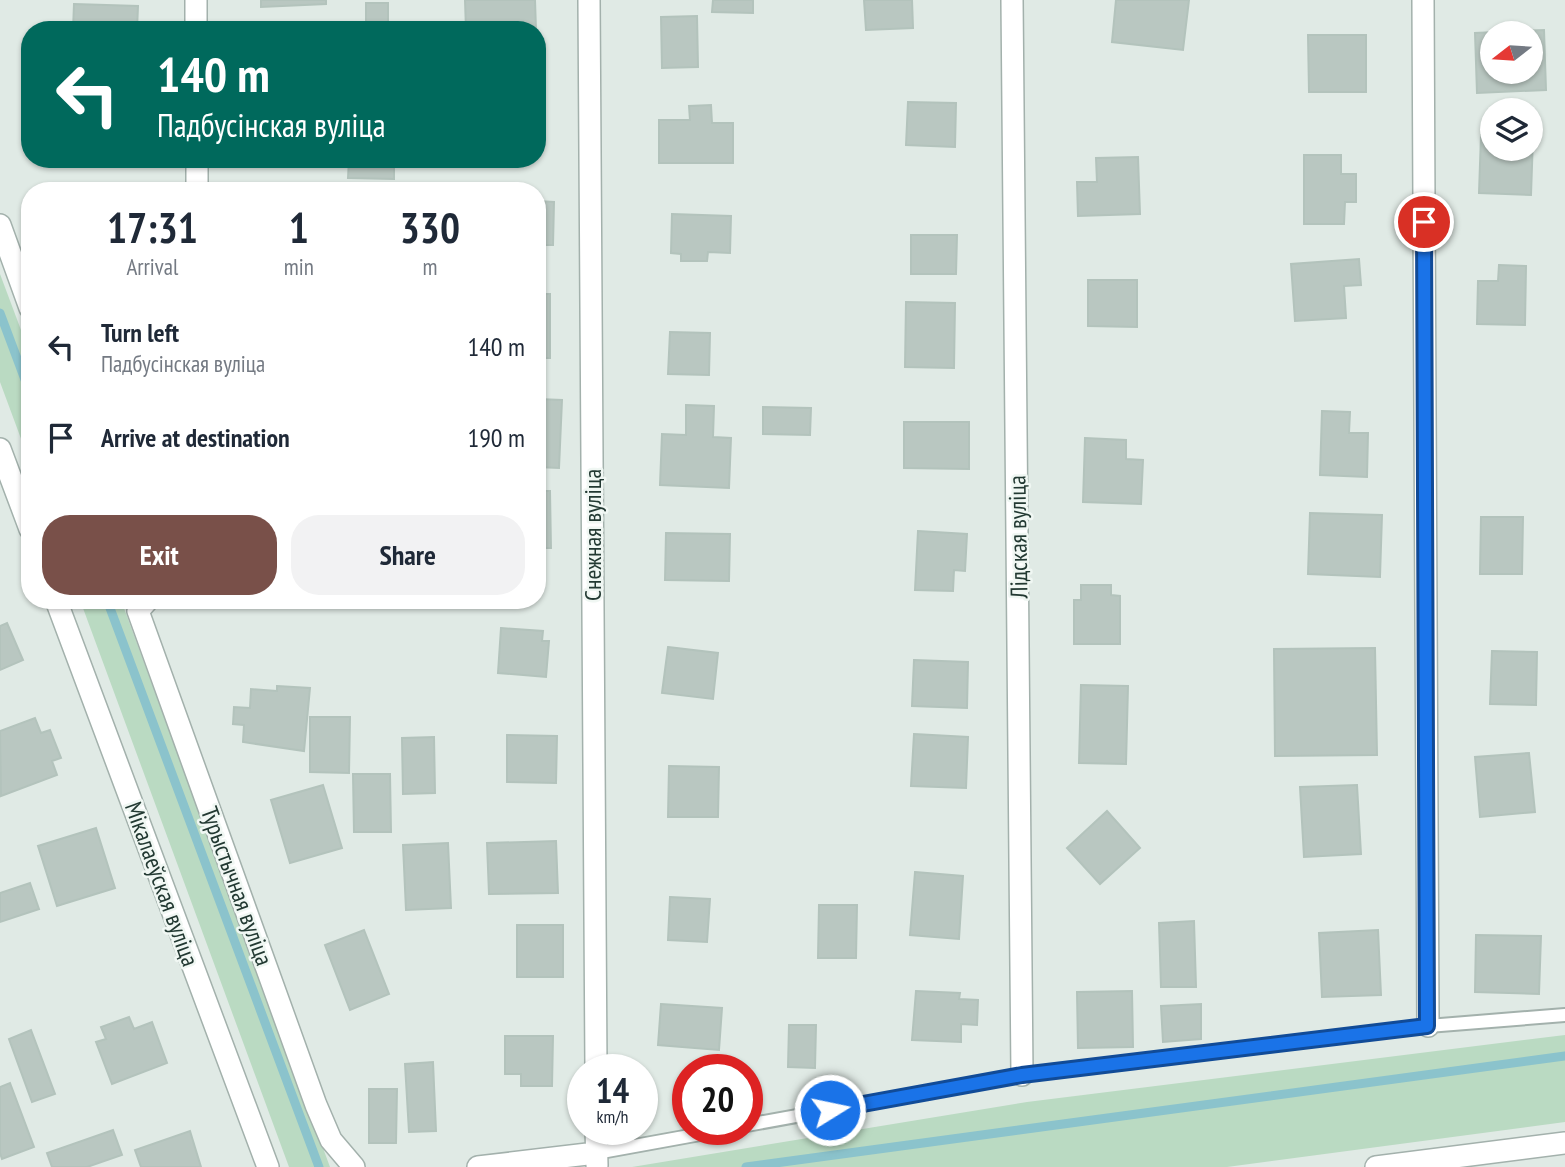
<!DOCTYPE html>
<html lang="en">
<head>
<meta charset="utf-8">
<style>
  :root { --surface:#fff; --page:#f2f2f3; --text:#1f2937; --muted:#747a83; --accent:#795049 }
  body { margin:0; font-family:"PT Sans Narrow",sans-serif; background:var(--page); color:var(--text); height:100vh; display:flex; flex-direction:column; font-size:26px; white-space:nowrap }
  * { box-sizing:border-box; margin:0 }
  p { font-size:23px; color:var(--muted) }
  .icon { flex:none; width:38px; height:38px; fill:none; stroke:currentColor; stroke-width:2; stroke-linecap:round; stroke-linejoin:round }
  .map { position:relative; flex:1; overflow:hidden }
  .side { position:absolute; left:21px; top:182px; width:525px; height:427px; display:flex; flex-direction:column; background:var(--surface); border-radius:28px; box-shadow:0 2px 5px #0004 }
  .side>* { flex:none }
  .guide { position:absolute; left:21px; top:21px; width:525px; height:147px; border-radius:28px; box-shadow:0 2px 5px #0004; background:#00695c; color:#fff; overflow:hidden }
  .needle { width:46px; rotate:253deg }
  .buttons { position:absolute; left:1480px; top:21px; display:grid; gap:14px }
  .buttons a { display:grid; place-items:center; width:63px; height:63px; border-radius:50%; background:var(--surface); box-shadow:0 2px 5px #0004; font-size:35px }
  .speed { position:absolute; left:567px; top:1054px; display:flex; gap:14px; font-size:35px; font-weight:700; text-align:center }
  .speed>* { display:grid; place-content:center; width:91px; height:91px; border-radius:50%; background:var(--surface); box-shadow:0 2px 5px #0004; line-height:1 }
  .speed small { font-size:18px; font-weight:400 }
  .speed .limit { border:10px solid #d22; background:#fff; color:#111 }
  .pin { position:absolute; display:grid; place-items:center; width:60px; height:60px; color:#fff; margin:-30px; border:4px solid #fff; border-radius:50%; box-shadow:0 2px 7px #0007 }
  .me { position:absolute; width:77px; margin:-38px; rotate:80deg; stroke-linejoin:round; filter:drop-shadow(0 0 5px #0008) }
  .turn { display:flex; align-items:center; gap:24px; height:147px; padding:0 21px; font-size:32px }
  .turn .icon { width:91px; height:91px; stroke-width:2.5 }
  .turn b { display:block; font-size:49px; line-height:60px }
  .eta { display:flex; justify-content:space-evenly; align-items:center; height:119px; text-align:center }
  .eta b { font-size:42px; font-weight:700; line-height:49px }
  .cta { display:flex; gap:14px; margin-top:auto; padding:14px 21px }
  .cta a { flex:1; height:80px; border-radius:28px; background:var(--accent); color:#fff; font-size:28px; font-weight:700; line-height:80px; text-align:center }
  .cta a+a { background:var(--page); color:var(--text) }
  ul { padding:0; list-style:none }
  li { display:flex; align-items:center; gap:21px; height:91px; padding:0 21px }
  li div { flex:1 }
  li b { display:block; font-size:26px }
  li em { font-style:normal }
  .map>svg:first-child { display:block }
</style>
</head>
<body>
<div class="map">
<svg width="1565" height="1167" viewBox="0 0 1565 1167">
  <rect width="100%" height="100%" fill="#e0eae5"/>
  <path fill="#badac2" d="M0 274 30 354V463L0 382Z
    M80 600H121L330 1167H289Z
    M1565 1035V1122L1227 1167H632L1027 1102Z"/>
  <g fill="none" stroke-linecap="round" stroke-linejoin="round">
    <path stroke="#8bc3cc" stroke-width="9" d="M0 313 30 393
      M107 600 319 1167
      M746 1167 1565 1056"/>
  </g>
  <path fill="#b9c7c1" stroke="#b3c3bc" stroke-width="2" fill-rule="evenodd" d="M261 0H326V4L261 7Z
    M465 0H535L536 30H466Z
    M713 0H753V13L712 12Z
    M864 0H912L913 28 866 30Z
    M1116 0H1189L1183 50 1112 42Z
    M366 3H388V30H366Z
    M74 4 138 6 137 30H73Z
    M697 16 698 67 662 68 661 17Z
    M1544 30 1546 90 1477 93 1475 33ZM1493 33H1531V72H1493Z
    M1308 35H1366V92H1309Z
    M908 102 956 103 955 147 906 145Z
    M711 105 712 123H733V163H659V120H690L689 106Z
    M1481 135 1493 136V149H1531V137H1533L1531 195 1479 193Z
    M1304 155H1341V174H1356V202H1345L1344 224H1304Z
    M1138 157 1140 214 1078 216 1077 182H1097L1096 158Z
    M266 159H315V163L266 162Z
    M349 159H394V179L348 178Z
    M537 201 554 202 553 245H537Z
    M672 214 731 216 730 253 708 252 707 261H681V254L671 253Z
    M911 235H957L956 274H911Z
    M1359 259 1361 285 1344 286 1346 318 1295 321 1291 264Z
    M1499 265 1526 266 1525 325 1477 324 1478 281H1498Z
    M1088 280H1137V327L1088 326Z
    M537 294H550V358H537Z
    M906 302 955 303 954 368 905 367Z
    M670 332 710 333 709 375 668 374Z
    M537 399 562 400 559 468 537 467Z
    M686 405 714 406 713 437 731 438 729 488 660 485 662 434 686 435Z
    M763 407 811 408 810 435 763 434Z
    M1322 411 1350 412 1349 433H1368L1367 477 1320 475Z
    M904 422H969V469L904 468Z
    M1085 438 1126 440V459L1143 460 1141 504 1083 502Z
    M537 491H550L551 548H537Z
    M1310 513 1382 515 1380 577 1308 574Z
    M1481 517H1523L1522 574H1480Z
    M918 531 967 534 965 571 954 570 953 591 915 590Z
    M666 533 730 534 729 581 665 580Z
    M1081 585H1111V595L1120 596V644H1074V600H1081Z
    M7 623 23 660 0 670V626Z
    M501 628 543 631 542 641H549L546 677 498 673Z
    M668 647 718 653 713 699 662 693Z
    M1375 648 1377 755 1275 756 1274 649Z
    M1492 651 1537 652 1536 705 1490 704Z
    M914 660 968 662 967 708 912 706Z
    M1081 685 1128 686 1126 764 1079 763Z
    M277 686 310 688 304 751 243 742 244 725 233 724 234 707 250 708 251 689 277 691Z
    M310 717H350L349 773 310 772Z
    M35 718 41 733 50 730 61 758 52 761 57 775 1 796 0 731Z
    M914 734 968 737 966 788 911 786Z
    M507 735 557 736 556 783 507 782Z
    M434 737 435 793 403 794 402 738Z
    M1529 753 1535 812 1480 817 1475 757Z
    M669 766 719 767 718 817H668Z
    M353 774H390L391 832H354Z
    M323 785 342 848 290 863 271 800Z
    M1357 785 1361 854 1304 857 1300 787Z
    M1107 811 1140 848 1100 884 1067 848Z
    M96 828 115 888 57 906 38 846Z
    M556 841 558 893 489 894 487 843Z
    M448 843 451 908 406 910 403 845Z
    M915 872 963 876 959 939 910 935Z
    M30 883 39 909 0 922V893Z
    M670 897 710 899 707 942 668 940Z
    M819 905H857L856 958H818Z
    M1194 921 1196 987H1161L1159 923Z
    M517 925H563V977H517Z
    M364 930 389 994 350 1010 325 945Z
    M1378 930 1381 995 1322 997 1319 933Z
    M1476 935 1541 936 1539 994 1475 992Z
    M916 991 960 993 959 999 978 1000 977 1025 961 1024V1042L912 1040Z
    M1132 991 1133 1047 1078 1048 1077 992Z
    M661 1004 722 1008 719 1050 658 1045Z
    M1201 1004V1039L1163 1042 1161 1006Z
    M129 1017 134 1029 152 1022 167 1063 112 1084 96 1042 106 1039 101 1027Z
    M789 1025H816L815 1068 788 1067Z
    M31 1030 55 1094 32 1102 9 1039Z
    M505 1036H553L552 1086H521V1074H505Z
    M433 1062 436 1131 409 1132 405 1064Z
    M10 1083 34 1147 2 1159 0 1153V1087Z
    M369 1089H397L396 1143H369Z
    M113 1130 122 1155 87 1167H52L47 1153Z
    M190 1131 201 1167H141L135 1150Z"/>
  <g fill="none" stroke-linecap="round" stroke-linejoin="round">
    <g stroke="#a3b1ac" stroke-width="16">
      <path id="lane" d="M747 1125 1022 1075 1428 1026 1565 1015
        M596 1153 728 1129"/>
    </g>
    <g stroke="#a3b1ac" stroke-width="24">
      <path id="street" d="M196 0V30
        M589 0 596 1069
        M1012 0 1022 1075
        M1423 0 1428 1026
        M197 159V191
        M0 225 30 308
        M0 449 30 529
        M56 600 268 1167
        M148 600 138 611 316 1105 331 1140 354 1167
        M596 1129 597 1165
        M478 1167 596 1153
        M1376 1167 1565 1143"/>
    </g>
    <use href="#lane" stroke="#fff" stroke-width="12"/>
    <use href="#street" stroke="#fff" stroke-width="21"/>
  </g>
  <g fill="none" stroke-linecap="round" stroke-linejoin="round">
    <g stroke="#114b97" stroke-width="18">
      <path id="route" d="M830 1110 1022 1075 1427 1026 1424 222"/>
    </g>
    <use href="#route" stroke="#1a73e8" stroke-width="12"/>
  </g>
  <g text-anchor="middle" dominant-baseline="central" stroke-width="5" stroke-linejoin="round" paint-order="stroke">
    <g font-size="24" fill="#223932" stroke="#f0f7f3">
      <text transform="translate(592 535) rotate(-90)">Снежная вуліца</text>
      <text transform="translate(1018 537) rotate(-91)">Лідская вуліца</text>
      <text transform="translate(162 884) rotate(70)">Мікалаеўская вуліца</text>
      <text transform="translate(237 886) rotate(70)">Турыстычная вуліца</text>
    </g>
  </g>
</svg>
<div class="buttons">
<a><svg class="needle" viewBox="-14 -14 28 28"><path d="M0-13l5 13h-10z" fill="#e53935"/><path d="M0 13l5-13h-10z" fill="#747a83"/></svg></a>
<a><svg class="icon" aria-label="layers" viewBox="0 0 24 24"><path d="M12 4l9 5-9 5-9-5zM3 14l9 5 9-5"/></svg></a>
</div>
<div class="speed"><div>14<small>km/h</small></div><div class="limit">20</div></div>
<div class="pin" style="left:1424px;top:222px;background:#d93025"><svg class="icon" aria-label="arrive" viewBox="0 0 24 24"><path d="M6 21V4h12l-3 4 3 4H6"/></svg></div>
<svg class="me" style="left:830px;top:1110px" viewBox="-20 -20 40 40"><circle r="17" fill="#1a73e8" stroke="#fff" stroke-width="3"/><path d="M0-11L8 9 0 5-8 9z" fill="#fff"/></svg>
<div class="guide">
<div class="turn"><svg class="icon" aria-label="left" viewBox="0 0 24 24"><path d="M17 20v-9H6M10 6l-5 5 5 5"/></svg><div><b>140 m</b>Падбусінская вуліца</div></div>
</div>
<section class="side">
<div class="eta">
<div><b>17:31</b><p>Arrival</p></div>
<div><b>1</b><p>min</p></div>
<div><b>330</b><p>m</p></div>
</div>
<ul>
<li><svg class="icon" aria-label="left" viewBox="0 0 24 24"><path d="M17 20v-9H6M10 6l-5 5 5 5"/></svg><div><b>Turn left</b><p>Падбусінская вуліца</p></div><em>140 m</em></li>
<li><svg class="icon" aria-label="arrive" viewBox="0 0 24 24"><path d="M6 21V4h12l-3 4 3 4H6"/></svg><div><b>Arrive at destination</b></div><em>190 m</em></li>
</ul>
<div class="cta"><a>Exit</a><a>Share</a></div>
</section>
</div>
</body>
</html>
